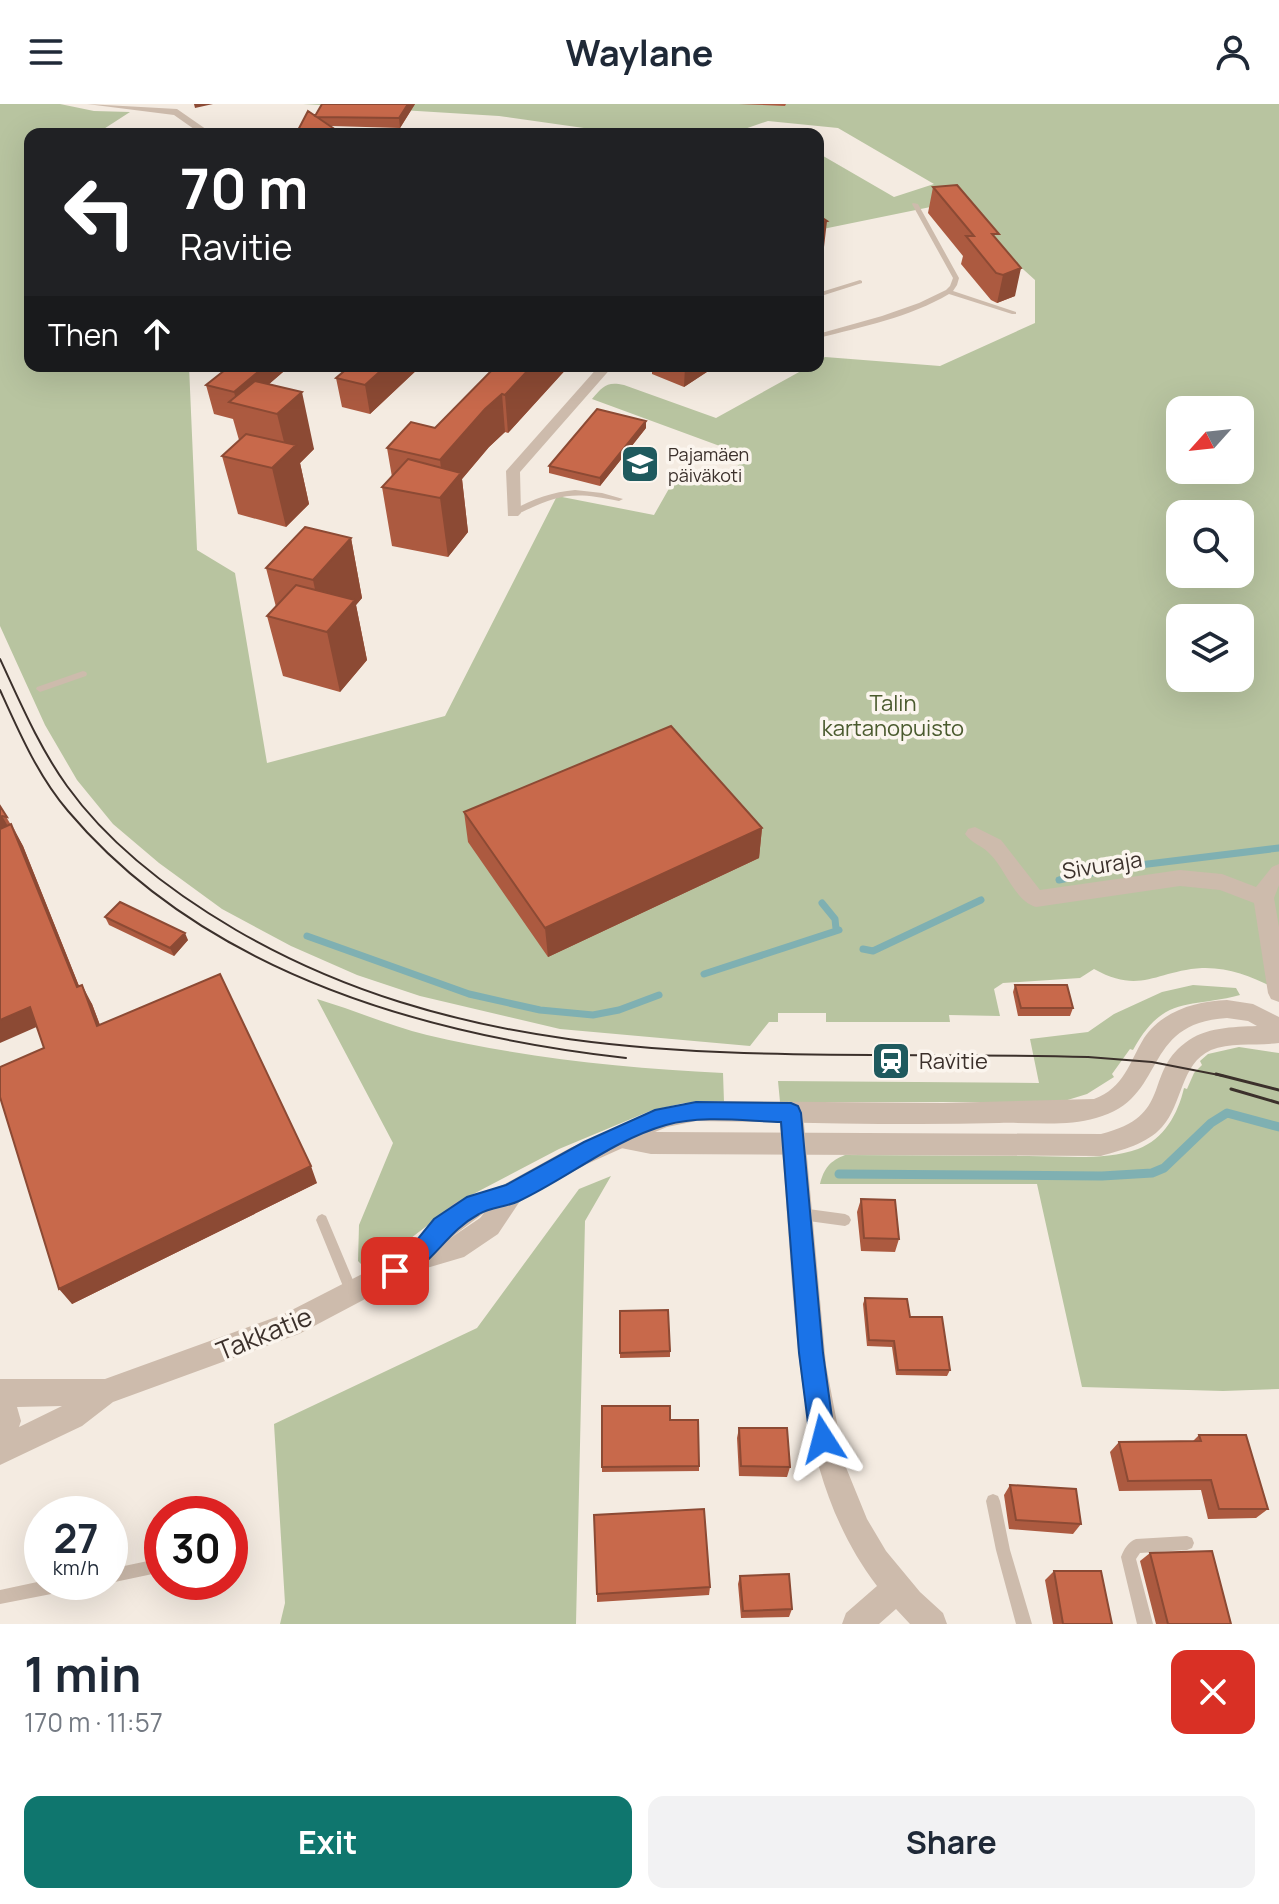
<!DOCTYPE html>
<html lang="en">
<head>
<meta charset="utf-8">
<style>
  :root { --surface:#fff; --page:#f2f2f3; --text:#1f2937; --muted:#747a83; --accent:#0f766e }
  body { margin:0; font-family:Manrope,sans-serif; background:var(--page); color:var(--text); height:100vh; display:flex; flex-direction:column; font-size:30px; white-space:nowrap }
  * { box-sizing:border-box; margin:0 }
  p { font-size:26px; color:var(--muted) }
  .icon { flex:none; width:44px; height:44px; fill:none; stroke:currentColor; stroke-width:2; stroke-linecap:round; stroke-linejoin:round }
  .map { position:relative; height:1520px; overflow:hidden }
  .drawer { display:flex; flex-direction:column; background:var(--surface); flex:1 }
  .drawer>* { flex:none }
  .top-card { position:absolute; left:24px; top:24px; width:800px; height:244px; border-radius:16px; box-shadow:0 8px 32px #0002; background:#202124; color:#fff; overflow:hidden }
  .needle { width:52px; rotate:243deg }
  .controls { position:absolute; left:1166px; top:292px; display:grid; gap:16px }
  .controls a { display:grid; place-items:center; width:88px; height:88px; border-radius:16px; background:var(--surface); box-shadow:0 8px 32px #0002; font-size:40px }
  .speed { position:absolute; left:24px; top:1392px; display:flex; gap:16px; font-size:40px; font-weight:700; text-align:center }
  .speed>* { display:grid; place-content:center; width:104px; height:104px; border-radius:50%; background:var(--surface); box-shadow:0 8px 32px #0002; line-height:1 }
  .speed small { font-size:20px; font-weight:400 }
  .speed .limit { border:12px solid #d22; background:#fff; color:#111 }
  .pin { position:absolute; display:grid; place-items:center; width:68px; height:68px; color:#fff; margin:-34px; border-radius:16px; box-shadow:0 4px 12px #0006 }
  .me { position:absolute; width:88px; margin:-44px; rotate:351deg; stroke-linejoin:round; filter:drop-shadow(0 0 6px #0008) }
  .turn { display:flex; align-items:center; gap:28px; height:168px; padding:0 24px; font-size:36px }
  .turn .icon { width:104px; height:104px; stroke-width:2.5 }
  .turn b { display:block; font-size:56px; line-height:68px }
  .then { display:flex; align-items:center; height:76px; padding:0 24px; background:#0003; gap:16px; font-size:30px }
  .round { display:grid; place-items:center; flex:none; width:84px; height:84px; border-radius:16px; background:var(--page) }
  .summary { display:flex; align-items:center; justify-content:space-between; height:136px; padding:0 24px }
  h1 { font-size:48px; font-weight:700; line-height:60px }
  .action { display:flex; gap:16px; margin-top:auto; padding:16px 24px }
  .action a { flex:1; height:92px; border-radius:16px; background:var(--accent); color:#fff; font-size:32px; font-weight:700; line-height:92px; text-align:center }
  .action a+a { background:var(--page); color:var(--text) }
  header { display:flex; justify-content:space-between; align-items:center; height:104px; padding:0 24px; background:var(--surface); font-size:36px; font-weight:700 }
  .map>svg:first-child { display:block }
</style>
</head>
<body>
<header><svg class="icon" aria-label="menu" viewBox="0 0 24 24"><path d="M4 6h16M4 12h16M4 18h16"/></svg>Waylane<svg class="icon" aria-label="person" viewBox="0 0 24 24"><circle cx="12" cy="8" r="4"/><path d="M4 21q1-7 8-7t8 7"/></svg></header>
<div class="map">
<svg width="1279" height="1520" viewBox="0 0 1279 1520">
  <rect width="100%" height="100%" fill="#f4ebe1"/>
  <path fill="#b8c4a0" fill-rule="evenodd" d="M0 0H60L94 7 130 8 96 30H30V262H189L197 446 235 469 267 659 445 612 557 392 654 411 675 374 719 381 747 352 592 295C603 282 607 277 624 281L716 314 810 262H818V257L825 253 940 262 1035 219V176L950 99 818 126V49L894 93 934 80 838 24 768 17 730 30H610L612 28 499 12 303 0H1279V886C1254 874 1231 863 1202 864 1155 867 1141 891 1094 865L1080 874 1003 879 994 885 1000 912 949 911 950 918H826V909H778V918H769L750 942 560 925 420 892 357 871 291 842 222 805 159 759 113 720 77 676 45 621 0 522ZM1180 306H1240V366H1180ZM1180 410H1240V470H1180ZM1180 514H1240V574H1180Z
    M1193 881 1236 884 1240 891C1188 905 1164 890 1133 946L1130 945 1112 970 1114 973 1087 990 1061 998H780L778 977 1039 979 1030 935 1088 928 1114 910 1162 888Z
    M317 895C354 906 390 922 427 931 525 954 623 964 723 969L724 998 684 999 650 1007 559 1045 458 1098 368 1167 358 1157 359 1121 393 1039Z
    M1239 943 1279 949V1285L1223 1287 1082 1283 1037 1080H820C824 1064 830 1057 845 1051 906 1051 967 1052 1028 1052 1063 1052 1104 1057 1138 1045 1164 1035 1178 1010 1184 984L1187 985 1194 969 1202 961 1200 957 1208 950Z
    M611 1072 585 1117 576 1520H280L285 1499 274 1320 477 1224 579 1085Z"/>
  <g fill="none" stroke-linecap="round" stroke-linejoin="round">
    <path stroke="#7fb0b2" stroke-width="7" d="M1059 776 1115 764 1279 744
      M822 799 835 815 836 825
      M307 832 469 890 540 906 593 911 619 906 659 891
      M863 845 873 847 981 796
      M704 870 839 826"/>
    <path stroke="#7fb0b2" stroke-width="9" d="M839 1070 1102 1072 1152 1069 1164 1064 1211 1019 1227 1009 1279 1023"/>
    <path fill="#cdbbac" fill-rule="evenodd" d="M913 99 918 100 959 174 957 181 953 187 1016 208V210H1012L949 190C910 213 862 223 818 234V230L882 212 919 199 946 186 950 182 953 174 912 100Z
      M860 176 862 177V179L818 193V189Z
      M575 386 602 389 623 395 619 397C572 387 559 390 516 411H513L509 409C528 396 552 388 575 386Z
      M83 567 86 568 87 570 86 572 40 588 36 585 37 583Z
      M801 1104 845 1110 849 1112 851 1116 849 1120 845 1122 801 1116 797 1114 795 1110 797 1106Z
      M322 1110 326 1112 358 1188 357 1192 352 1194 347 1192 316 1116 318 1112Z
      M993 1390 998 1392 1000 1397 1010 1446 1032 1520H1016L996 1446 986 1397 988 1392Z
      M1187 1432 1192 1434 1194 1439 1192 1444 1187 1446 1140 1449 1136 1455 1153 1520H1137L1121 1453C1124 1445 1128 1438 1136 1435Z
      M162 1454V1468L110 1479 107 1478H110V1465Z
      M42 1477 84 1478 82 1483 77 1485 0 1500V1486Z"/>
    <path fill="#cdbbac" fill-rule="evenodd" d="M87 0 177 5 213 30H201L174 11Z
      M599 262H613L520 368 521 409 518 412H508L506 367Z
      M975 723 1001 736 1040 786 1180 766 1222 770 1256 783 1272 763 1279 760V781L1274 794 1279 823V898L1271 895 1268 889 1254 799 1220 786 1180 782 1036 803C1014 796 1006 766 990 750 983 742 971 739 965 730L968 725Z
      M791 999 799 1002 803 1009 826 1261 845 1361 867 1415 886 1447 920 1488 943 1509 947 1520H910L896 1505 879 1520H842L846 1509 877 1482C810 1394 801 1287 792 1180 788 1123 784 1066 779 1009L783 1002Z
      M619 1024 627 1028 631 1035 627 1042 587 1060 520 1097 498 1130 464 1153 420 1166 299 1230 113 1298 82 1322 0 1361V1275H105L284 1210 407 1147 433 1116 456 1098 503 1081 570 1044ZM484 1109 480 1114 449 1135ZM62 1302 19 1323 21 1317 17 1303Z"/>
    <path fill="#cdbbac" fill-rule="evenodd" d="M1227 896 1253 900 1279 913V939C1257 942 1231 938 1211 946 1180 960 1183 1000 1162 1023 1147 1040 1122 1046 1101 1052L651 1050 611 1042 607 1035 611 1028 655 1006 696 997 943 999 1094 995C1124 984 1129 959 1144 934 1162 907 1196 897 1227 896ZM1227 914 1248 917 1257 922C1233 923 1205 923 1185 939 1143 971 1174 1012 1101 1030L655 1028 667 1023 696 1017C797 1018 898 1022 999 1019 1031 1018 1066 1023 1096 1014 1169 995 1139 919 1227 914Z"/>
    <path stroke="#3b302b" stroke-width="2" d="M0 555C20 598 39 643 67 682 110 742 173 789 236 826 501 980 796 944 1088 953L1152 958 1224 972
      M0 586C19 628 38 672 68 707 205 869 423 931 626 954"/>
    <path stroke="#3b302b" stroke-width="3" d="M1216 970 1279 986
      M1231 985 1279 999"/>
  </g>
  <path fill="#ac5a40" d="M322 0H415L400 24 331 22 315 12Z
    M739 0H786L785 2Z
    M933 83 998 137 1015 192 997 199 991 196 961 160 963 152 928 109Z
    M226 262H290L269 280 314 345 300 359 309 400 286 423 238 410 222 352 239 336 233 315 214 310 206 281 227 265Z
    M421 262 370 310 342 303 336 274Z
    M496 262H569L508 329 505 328 489 343 462 375 468 428 448 453 392 442 382 383 392 373 387 344 435 324Z
    M652 262H716L684 283 652 270Z
    M646 324 600 382 549 369V362Z
    M351 434 362 494 356 501 367 556 340 588 283 572 267 512 276 503 266 464Z
    M0 702 23 742 79 882 92 900 100 921 317 1079 72 1200 44 944 37 923Z
    M464 708 762 724 759 754 548 853 468 738Z
    M105 813 188 836 174 852 109 821Z
    M1015 881 1073 904 1070 912H1018L1013 888Z
    M861 1095 899 1135 895 1148 861 1147 857 1108Z
    M865 1194 910 1213 950 1266 947 1272 896 1271 892 1243 867 1242 863 1200Z
    M620 1207 670 1247V1253L620 1254Z
    M602 1302 670 1316 699 1362V1367L602 1368Z
    M739 1324 790 1363 787 1373 739 1372 737 1334Z
    M1199 1331 1268 1405 1256 1414 1208 1415 1201 1386 1119 1387 1110 1348 1119 1338 1193 1337Z
    M1010 1381 1081 1420 1073 1430 1009 1425 1004 1391Z
    M1150 1449 1231 1520H1156L1140 1457Z
    M1054 1467 1112 1520H1053L1045 1476Z
    M740 1472 792 1505 789 1513 741 1514 738 1480Z
    M710 1483 709 1491 597 1498V1490Z"/>
  <path fill="#8c4a34" d="M194 0H213L195 4Z
    M408 0H415L400 24 399 14Z
    M336 26 337 30H319Z
    M827 117 824 143 818 145V119Z
    M1021 164 1015 192 997 199 1003 171Z
    M252 262H290L268 281 237 300 234 288Z
    M386 262H421L370 310 365 281Z
    M532 262H569L508 329 505 291Z
    M685 262H716L684 283Z
    M302 288 314 345 300 359 309 400 286 423 272 364 287 350 277 310Z
    M502 290 505 328 489 343 462 375 468 428 448 453 440 394 444 389 440 356 485 305Z
    M646 317V324L600 382V374Z
    M351 434 362 494 356 501 367 556 340 588 327 528H324L313 476Z
    M2 712 13 731 0 738V713Z
    M13 723 23 742 87 902 77 883Z
    M762 724 759 754 548 853 545 824Z
    M185 829 188 836 174 852 170 844Z
    M82 881 92 900 107 940 97 922Z
    M30 903 41 921 0 939V916Z
    M311 1062 317 1079 72 1200 59 1185Z"/>
  <path fill="#c8694b" stroke="#8c4a34" stroke-width="2" d="M322 0H408L399 14 317 13 315 12Z
    M308 7 336 26 319 30H296Z
    M957 81 999 130H992L1021 164 1003 171 996 169 966 132H974L933 83Z
    M818 111 827 117 818 119Z
    M230 262H261L264 263 234 288 206 281Z
    M350 262H386L365 281 336 274Z
    M496 262H532L505 291 502 290 485 305 440 356 387 344 411 318 435 324Z
    M255 277 302 288 277 310 229 298Z
    M597 305 646 317 600 374 549 362Z
    M246 330 296 341 272 364 222 352Z
    M408 355 461 369 440 394 382 383Z
    M305 423 351 434 313 476 266 464Z
    M296 481 355 496 327 528 267 512Z
    M671 622 762 724 545 824 464 708Z
    M0 702 7 713 2 712 0 713Z
    M11 720 77 883 82 881 97 922 220 870 311 1062 59 1185 0 993V963L44 944 30 903 0 916V725Z
    M120 798 185 829 170 844 105 813Z
    M1015 881H1067L1073 904H1021Z
    M861 1095 895 1096 899 1135 864 1134Z
    M865 1194 907 1195 910 1213H942L950 1266H898L894 1237 869 1236Z
    M668 1206 670 1247 620 1249V1207Z
    M602 1302H670V1316H698L699 1362 602 1363Z
    M739 1324H787L790 1363 741 1362Z
    M1199 1331H1246L1268 1405H1219L1211 1376 1128 1377 1119 1338 1201 1337Z
    M1010 1381 1076 1385 1081 1420 1016 1416Z
    M704 1405 710 1483 597 1490 594 1411Z
    M1212 1447 1231 1520H1168L1150 1449Z
    M1054 1467H1101L1112 1520H1063Z
    M789 1470 792 1505 743 1507 740 1472Z"/>
  <path fill="#1a73e8" stroke="#114b97" stroke-width="2" d="M696 998 791 999 798 1002 801 1009 823 1249 835 1335 831 1344 823 1348 814 1344 810 1335 799 1249 781 1018C744 1017 702 1011 666 1021 613 1036 568 1074 519 1097 507 1103 491 1103 479 1110 444 1129 433 1163 395 1178L387 1175 384 1167 387 1159 408 1147 434 1115 467 1093 506 1081 584 1038 655 1006Z"/>
  <defs>
    <g id="school-square" transform="scale(2)"><rect x="-9" y="-9" width="18" height="18" rx="4" fill="#1f5a5e" stroke="#fbf5ee"/><path d="M0-5L7-2L0 1L-7-2ZM-4 1L0 2.5L4 1V4Q0 6-4 4Z" fill="#fff"/></g>
    <g id="station-square" transform="scale(2)"><rect x="-9" y="-9" width="18" height="18" rx="4" fill="#1f5a5e" stroke="#fbf5ee"/><path d="M-3-6H3Q5-6 5-4V2Q5 4 3 4L4.5 6H3L1.5 4h-3L-3 6H-4.5L-3 4Q-5 4-5 2V-4Q-5-6-3-6ZM-3.5-4v3h7v-3ZM-3.5 1v1.5H-2V1ZM2 1v1.5H3.5V1Z" fill="#fff"/></g>
  </defs>
  <g fill-rule="evenodd">
    <use href="#school-square" x="640" y="360"/>
    <use href="#station-square" x="891" y="957"/>
  </g>
  <g text-anchor="middle" dominant-baseline="central" stroke-width="7" stroke-linejoin="round" paint-order="stroke">
    <g font-size="18" fill="#3b302b" stroke="#fbf5ee" text-anchor="start">
      <text x="668" y="350">Pajamäen<tspan x="668" dy="21">päiväkoti</tspan></text>
    </g>
    <g font-size="22" fill="#4a5a2e" stroke="#fbf5ee">
      <text x="893" y="599">Talin<tspan x="893" dy="25">kartanopuisto</tspan></text>
    </g>
    <g font-size="22" fill="#3b302b" stroke="#fbf5ee">
      <text transform="translate(1102 761) rotate(-9)">Sivuraja</text>
    </g>
    <g font-size="22" fill="#3b302b" stroke="#fbf5ee" text-anchor="start">
      <text x="919" y="957">Ravitie</text>
    </g>
    <g font-size="26" fill="#3b302b" stroke="#fbf5ee">
      <text transform="translate(264 1229) rotate(-22)">Takkatie</text>
    </g>
  </g>
</svg>
<div class="controls">
<a><svg class="needle" viewBox="-14 -14 28 28"><path d="M0-13l5 13h-10z" fill="#e53935"/><path d="M0 13l5-13h-10z" fill="#747a83"/></svg></a>
<a><svg class="icon" aria-label="search" viewBox="0 0 24 24"><circle cx="10" cy="10" r="6"/><path d="M15 15l6 6"/></svg></a>
<a><svg class="icon" aria-label="layers" viewBox="0 0 24 24"><path d="M12 4l9 5-9 5-9-5zM3 14l9 5 9-5"/></svg></a>
</div>
<div class="speed"><div>27<small>km/h</small></div><div class="limit">30</div></div>
<div class="pin" style="left:395px;top:1167px;background:#d93025"><svg class="icon" aria-label="arrive" viewBox="0 0 24 24"><path d="M6 21V4h12l-3 4 3 4H6"/></svg></div>
<svg class="me" style="left:823px;top:1335px" viewBox="-20 -20 40 40"><path d="M0-17L14 15 0 8-14 15z" fill="#1a73e8" stroke="#fff" stroke-width="4"/></svg>
<div class="top-card">
<div class="turn"><svg class="icon" aria-label="left" viewBox="0 0 24 24"><path d="M17 20v-9H6M10 6l-5 5 5 5"/></svg><div><b>70 m</b>Ravitie</div></div>
<div class="then">Then<svg class="icon" aria-label="ahead" viewBox="0 0 24 24"><path d="M12 20V5M6 11l6-6 6 6"/></svg></div>
</div>
</div>
<section class="drawer">
<div class="summary"><div><h1>1 min</h1><p>170 m · 11:57</p></div><a class="round" style="background:#d93025;color:#fff"><svg class="icon" aria-label="close" viewBox="0 0 24 24"><path d="M6 6l12 12M18 6L6 18"/></svg></a></div>
<div class="action"><a>Exit</a><a>Share</a></div>
</section>
</body>
</html>
